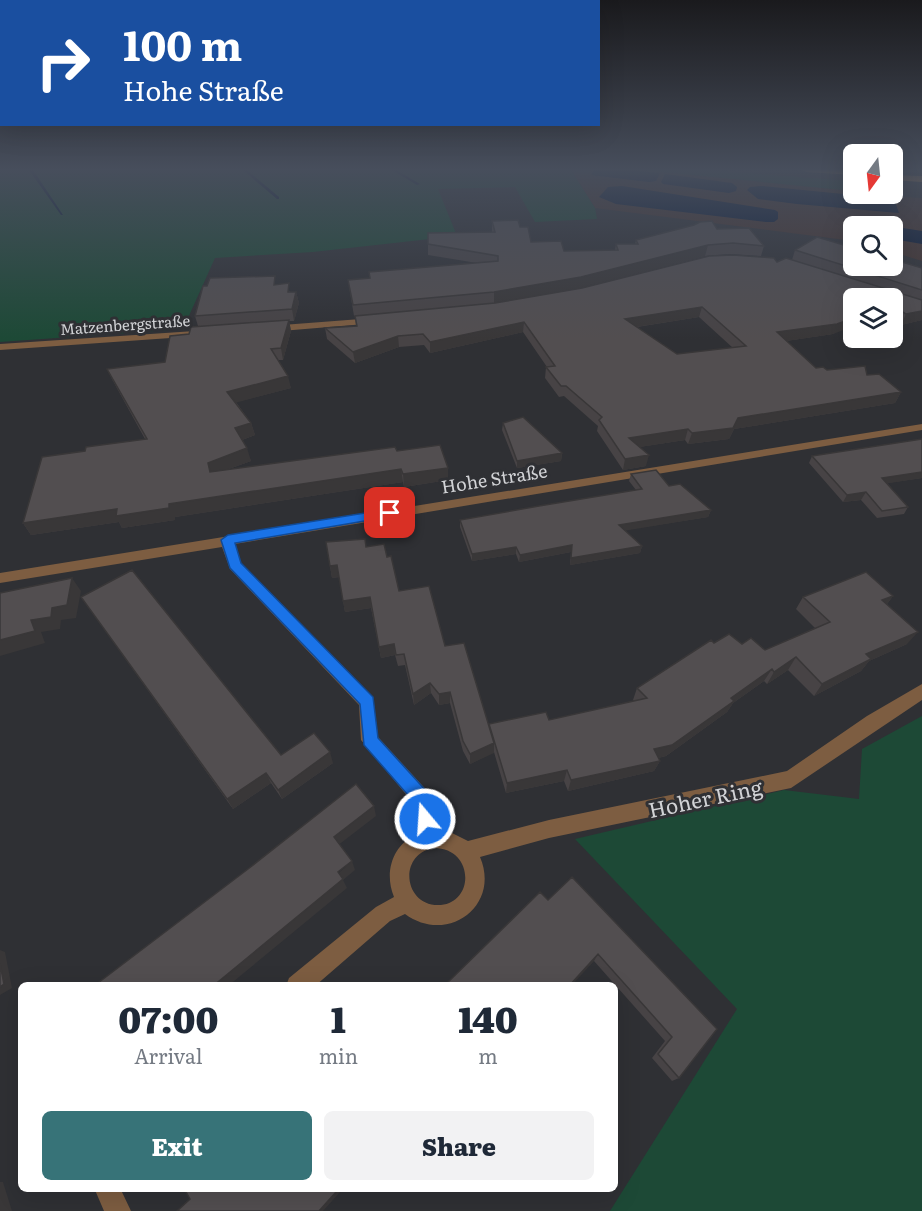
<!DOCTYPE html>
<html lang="en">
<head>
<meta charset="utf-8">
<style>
  :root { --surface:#fff; --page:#f2f2f3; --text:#1f2937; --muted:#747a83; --accent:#377378 }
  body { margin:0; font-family:Literata,serif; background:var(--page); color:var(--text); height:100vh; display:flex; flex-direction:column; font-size:22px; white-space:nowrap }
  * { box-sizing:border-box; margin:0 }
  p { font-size:20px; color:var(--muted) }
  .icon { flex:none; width:33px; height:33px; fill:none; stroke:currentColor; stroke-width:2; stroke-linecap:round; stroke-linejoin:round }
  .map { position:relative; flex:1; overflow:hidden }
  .side { position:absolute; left:18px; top:982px; width:600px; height:210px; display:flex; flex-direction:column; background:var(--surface); border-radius:9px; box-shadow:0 6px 24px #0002 }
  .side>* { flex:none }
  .top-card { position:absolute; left:0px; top:0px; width:600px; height:126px; box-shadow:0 6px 24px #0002; background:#1a4fa0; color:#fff; overflow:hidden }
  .needle { width:39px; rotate:195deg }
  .tools { position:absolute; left:843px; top:144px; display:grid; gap:12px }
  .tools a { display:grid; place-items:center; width:60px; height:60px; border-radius:9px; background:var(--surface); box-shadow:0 6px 24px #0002; font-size:30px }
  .pin { position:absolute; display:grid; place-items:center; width:51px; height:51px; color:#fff; margin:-26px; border-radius:12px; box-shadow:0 3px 9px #0006 }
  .me { position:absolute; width:66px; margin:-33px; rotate:342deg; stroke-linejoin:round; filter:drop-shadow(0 0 4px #0008) }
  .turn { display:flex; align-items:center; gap:21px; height:126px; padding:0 24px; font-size:27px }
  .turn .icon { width:78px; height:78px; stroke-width:2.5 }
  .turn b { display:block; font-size:42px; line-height:51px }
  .eta { display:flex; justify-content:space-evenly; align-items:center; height:102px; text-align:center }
  .eta b { font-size:36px; font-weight:800; line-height:42px }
  .primary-button { display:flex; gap:12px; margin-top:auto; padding:12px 24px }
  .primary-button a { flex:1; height:69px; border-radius:9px; background:var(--accent); color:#fff; font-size:24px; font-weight:800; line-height:69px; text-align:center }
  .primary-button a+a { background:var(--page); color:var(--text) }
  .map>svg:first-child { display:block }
</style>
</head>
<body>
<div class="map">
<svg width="922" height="1211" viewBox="0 0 922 1211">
  <rect width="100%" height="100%" fill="#2f3034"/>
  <path fill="#46322d" d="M571 170H643L853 191 854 194 922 198V261L893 252 892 226H854L853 241 595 208Z"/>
  <path fill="#1d4936" d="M0 170H571L595 208 597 219 535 222 515 187 438 189 457 236 313 252 215 258 183 329 0 342Z
    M643 170H706L853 181V191Z
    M922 716V1211H610L737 1009 575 839 784 790 859 799 862 749Z"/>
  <path fill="#011435" d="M594 170H630L660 173 656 181 649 182 591 175Z
    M665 174 732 183 737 187 736 191 729 193 663 184 661 182Z
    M622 186 775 210 778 212V219L774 222H766L616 204 599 197 608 187Z
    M761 186 894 199 899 213 797 204 758 199 747 190 750 187Z
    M851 220 922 231V244L893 239 892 226H854L853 232 848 230 845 222Z"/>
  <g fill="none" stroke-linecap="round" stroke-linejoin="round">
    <path fill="#011435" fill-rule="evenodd" d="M29 170H33L63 215H61Z
      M243 170H247L279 197V199H277Z
      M392 170H396L420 184 417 185Z"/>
    <path fill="#7d5d41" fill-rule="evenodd" d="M374 318 377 319V323L269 332 264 329 269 326Z
      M195 331 200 334 199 336 0 350V344Z
      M922 424V430L235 544 241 563 373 697 378 737 430 794 436 829 448 831 468 841 549 820 787 771 867 716 922 684V700L791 788 549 838 480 857C501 906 447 945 405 914L390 921 315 986H286L289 978 376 907 394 897C384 873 392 845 417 834L414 804 361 740 359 705 230 569 222 547 0 583V573ZM433 848C473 847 476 901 441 905 404 908 397 855 433 848Z
      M95 1190H121L131 1211H104Z"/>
    <path fill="#e7994c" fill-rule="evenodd" d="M802 170H854V175L806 172Z
      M892 175 922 176V182L892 180Z"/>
  </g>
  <path fill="#474345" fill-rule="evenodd" d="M492 221 520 227 531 242 564 251 615 250 616 244H635L636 240 717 229 764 246 761 256 730 254 705 256 580 288 494 303 354 316 348 280 370 278 477 263 428 255V244L492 232Z
    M795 250 922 268V320L901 325 892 320V298L833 334 786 341 816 368 827 370 867 375 901 392 895 403 734 429 729 439 688 444 685 440 639 447 646 466 623 470 597 431 598 426 564 396 559 397 545 378 546 367H547L523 332 430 353 424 345 399 347 355 363 327 339 325 328 356 326 355 316 495 303 792 260ZM699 317 733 348 677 354 637 327Z
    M277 285 291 292H296L299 303 294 321H289L291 331 283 360H278L291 388 236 402 251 423 255 435 242 440 251 461 226 470 397 451 448 468V480L404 487 403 482 175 517V520L122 528 119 522 31 535 23 523 85 451 145 439 113 381 107 369 165 362 189 334 198 326 195 316Z
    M503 423 562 453 561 461 517 468 502 430Z
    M922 439V478L887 483 908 507 904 514 877 518 861 500 843 502 809 463 812 456Z
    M631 474 669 486 711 510 708 517 625 530 642 546 640 553 570 565 571 552 519 562 516 554 472 561 460 527V520L636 490 629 481Z
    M366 547 387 557 399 591 445 646 489 726 549 720 634 701 633 700 637 688 714 643 742 644 765 650 815 628 796 609 803 597 893 596 887 604 907 644 869 661 861 671 814 696 788 670 767 684 764 681 733 703 727 712 666 756 658 758 660 761 654 771 568 791 564 781 506 793 494 752 470 764 463 751 450 703 439 705 431 693 414 705 405 665 398 666 395 655 381 658 371 608 345 612 339 577 332 578 330 566Z
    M81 597 281 755 333 763 282 799 271 783 233 809Z
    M548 900 717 1029 679 1078 672 1081 652 1058 665 1041 594 961Z"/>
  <path fill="#393738" d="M708 245 705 256 580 288 494 303V292Z
    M296 292 299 303 294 321 292 309Z
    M702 307 699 317 623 329 625 319Z
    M922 311V320L901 325 906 314Z
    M854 318V326L833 334 773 343 777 332Z
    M289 320 291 331 283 360 281 348Z
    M524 322 523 332 430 353V342Z
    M398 336 399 347 355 363 353 352Z
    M288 376 291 388 231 404 227 392Z
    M901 392 895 403 734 429 729 439 688 444 692 433 738 418Z
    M251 423 255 435 239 441 235 428Z
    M688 429 685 440 627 449 629 438Z
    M247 448 251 461 212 475 210 472 208 463Z
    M562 453 561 461 517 468V461Z
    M649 455 646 466 623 470 625 459Z
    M448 468V480L404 487 403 474Z
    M401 469 403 482 175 517V520L122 528 119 522 31 535 23 523 117 509 169 504Z
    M922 472V478L877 485 882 478Z
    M866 492 861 500 843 502 847 495Z
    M711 510 708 517 617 532 619 525Z
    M572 545 571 552 519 562 520 555Z
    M642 546 640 553 570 565 571 558Z
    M516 547V554L472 561V554Z
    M337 565 339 577 332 578 330 566Z
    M72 578 81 591 76 618 61 620 60 629 41 632 45 643 0 656V640L31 620 52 608Z
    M893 596 883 609 882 600Z
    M370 597 371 608 345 612 343 601Z
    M918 632 907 644 869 661 861 671 814 696 822 684 866 654Z
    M394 644 395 655 381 658 379 647Z
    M796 657 788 670 767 684 774 672Z
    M772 669 764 681 733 703 727 712 666 756 649 760 654 749Z
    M430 683 431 693 414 705 413 694Z
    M450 692V703L439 705V694Z
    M494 743V753L470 764V754Z
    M330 752 333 763 282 799 278 790Z
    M660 761 654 771 568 791 571 780Z
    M567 770 564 781 506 793 507 783Z
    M266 773 271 783 233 809 227 799Z
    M374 806 376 816 337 846 334 837Z
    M352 861 355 870 343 880 347 888 228 986H213Z
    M0 950 5 952 12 988 0 995Z
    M598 954 594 961 571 986H569Z
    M0 1182H3L12 1211H0Z
    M335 1190H340L341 1191 323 1211H319Z"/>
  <path fill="#524e50" stroke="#393738" stroke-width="1.5" fill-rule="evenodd" d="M518 220 520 227H528L531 242 561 241 564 251 618 250 616 244H638L636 240 694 225 700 222 712 221 717 229 749 228 764 246 733 243 708 245 581 277 494 292 353 305 348 280 370 278 369 272 498 261V256L428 244V233L495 232 492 221Z
    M817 237 854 248V266H892V259L922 268V290L795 250Z
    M733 255 774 258 777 262 786 258 922 300V311L906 314 892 306V298H854V318L837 324 777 332 816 368 823 367 827 370 865 366 867 375 879 374 901 392 738 418 733 428 692 433 688 429 629 438 649 455 625 459 599 420 602 417 566 386H561L546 367 555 366 524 322 430 342 423 334 398 336 353 352 325 328 357 326 355 316 495 303 582 288 709 256ZM702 307 746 346 677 354 625 319Z
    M275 276 274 285 289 283 288 292H296L292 309 195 316 203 286H207L210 278Z
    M289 320 281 348 271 349 288 376 227 392 251 423 235 428 247 448 208 463 210 472 395 447 397 451 440 445 448 468 403 474 401 469 169 504V508L116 516 117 509 23 523 42 457 85 451 86 447 147 439 107 369 165 362 170 336 189 334 191 327Z
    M523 417 562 453 517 461 503 423Z
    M922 439V472L882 478 908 507 882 511 866 492 847 495 812 456Z
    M656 470 669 486 680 484 711 510 619 525 642 546 571 558 572 545 520 555 516 547 472 554 460 520 539 506 642 489 631 474Z
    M365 539 366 547 384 544 387 557 391 556 399 591 429 586 445 646 464 643 494 743 470 754 463 741 450 692 439 694 430 683 413 694 404 654 396 655 394 644 379 647 370 597 343 601 337 565 330 566 326 542Z
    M132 570 281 755 314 733 330 752 278 790 266 773 227 799 81 597Z
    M866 572 893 596 882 600 918 632 866 654 871 659 822 684 796 657 774 672 772 669 731 698 734 701 672 745 654 749 660 761 571 780 567 770 507 783 489 724 546 712 549 720 647 698 637 688 711 640 714 643 729 634 742 644 751 638 765 650 830 622 803 597Z
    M72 578 67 605 52 608 51 617 31 620 35 631 0 640V593Z
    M356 784 374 806 334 837 352 861 338 872 343 879 213 986H94L248 869Z
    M572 877 717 1029 679 1078 658 1054 672 1037 598 954 569 986H444L540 892 548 900Z
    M0 964 4 984 0 987Z
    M185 1190H335L336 1192 319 1211H177L190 1199Z"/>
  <linearGradient id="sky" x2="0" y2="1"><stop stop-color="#1a1a1d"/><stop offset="0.5" stop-color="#474e5c"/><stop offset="1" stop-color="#474e5c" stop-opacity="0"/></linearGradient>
  <rect width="922" height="339" fill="url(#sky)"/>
  <path fill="#1a73e8" stroke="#114b97" stroke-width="1.5" d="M390 509 394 511V516L235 543 241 563 373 697 378 738 429 794C433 803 435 816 431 825L425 828 419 825 415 803 364 745 360 704 230 568 221 540 228 535Z"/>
  <g text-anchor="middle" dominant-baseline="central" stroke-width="6" stroke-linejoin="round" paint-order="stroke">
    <g font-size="15" fill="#d1d2d5" stroke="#2f3034">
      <text transform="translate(125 324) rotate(-4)">Matzenbergstraße</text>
    </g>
    <g font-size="18" fill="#d1d2d5" stroke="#2f3034">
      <text transform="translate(494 478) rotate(-9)">Hohe Straße</text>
    </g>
    <g font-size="21" fill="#d1d2d5" stroke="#2f3034">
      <text transform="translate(705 797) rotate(-12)">Hoher Ring</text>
    </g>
  </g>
</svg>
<div class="tools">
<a><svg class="needle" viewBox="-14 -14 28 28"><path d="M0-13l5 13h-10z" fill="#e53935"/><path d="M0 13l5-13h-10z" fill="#747a83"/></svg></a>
<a><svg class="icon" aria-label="search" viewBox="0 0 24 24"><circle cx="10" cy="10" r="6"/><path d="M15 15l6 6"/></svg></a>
<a><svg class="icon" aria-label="layers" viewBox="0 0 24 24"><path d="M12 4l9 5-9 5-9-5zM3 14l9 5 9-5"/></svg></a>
</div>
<div class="pin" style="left:390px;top:513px;background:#d93025"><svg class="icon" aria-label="arrive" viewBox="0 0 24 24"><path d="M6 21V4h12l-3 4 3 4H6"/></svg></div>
<svg class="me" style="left:425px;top:819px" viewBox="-20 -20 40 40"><circle r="17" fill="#1a73e8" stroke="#fff" stroke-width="3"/><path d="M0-11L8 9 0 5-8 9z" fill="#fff"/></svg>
<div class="top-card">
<div class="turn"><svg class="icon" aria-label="right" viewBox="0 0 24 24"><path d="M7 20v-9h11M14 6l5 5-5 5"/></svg><div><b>100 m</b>Hohe Straße</div></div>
</div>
<section class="side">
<div class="eta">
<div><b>07:00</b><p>Arrival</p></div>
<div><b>1</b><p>min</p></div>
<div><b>140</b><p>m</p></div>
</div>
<div class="primary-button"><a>Exit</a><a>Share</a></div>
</section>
</div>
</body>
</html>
